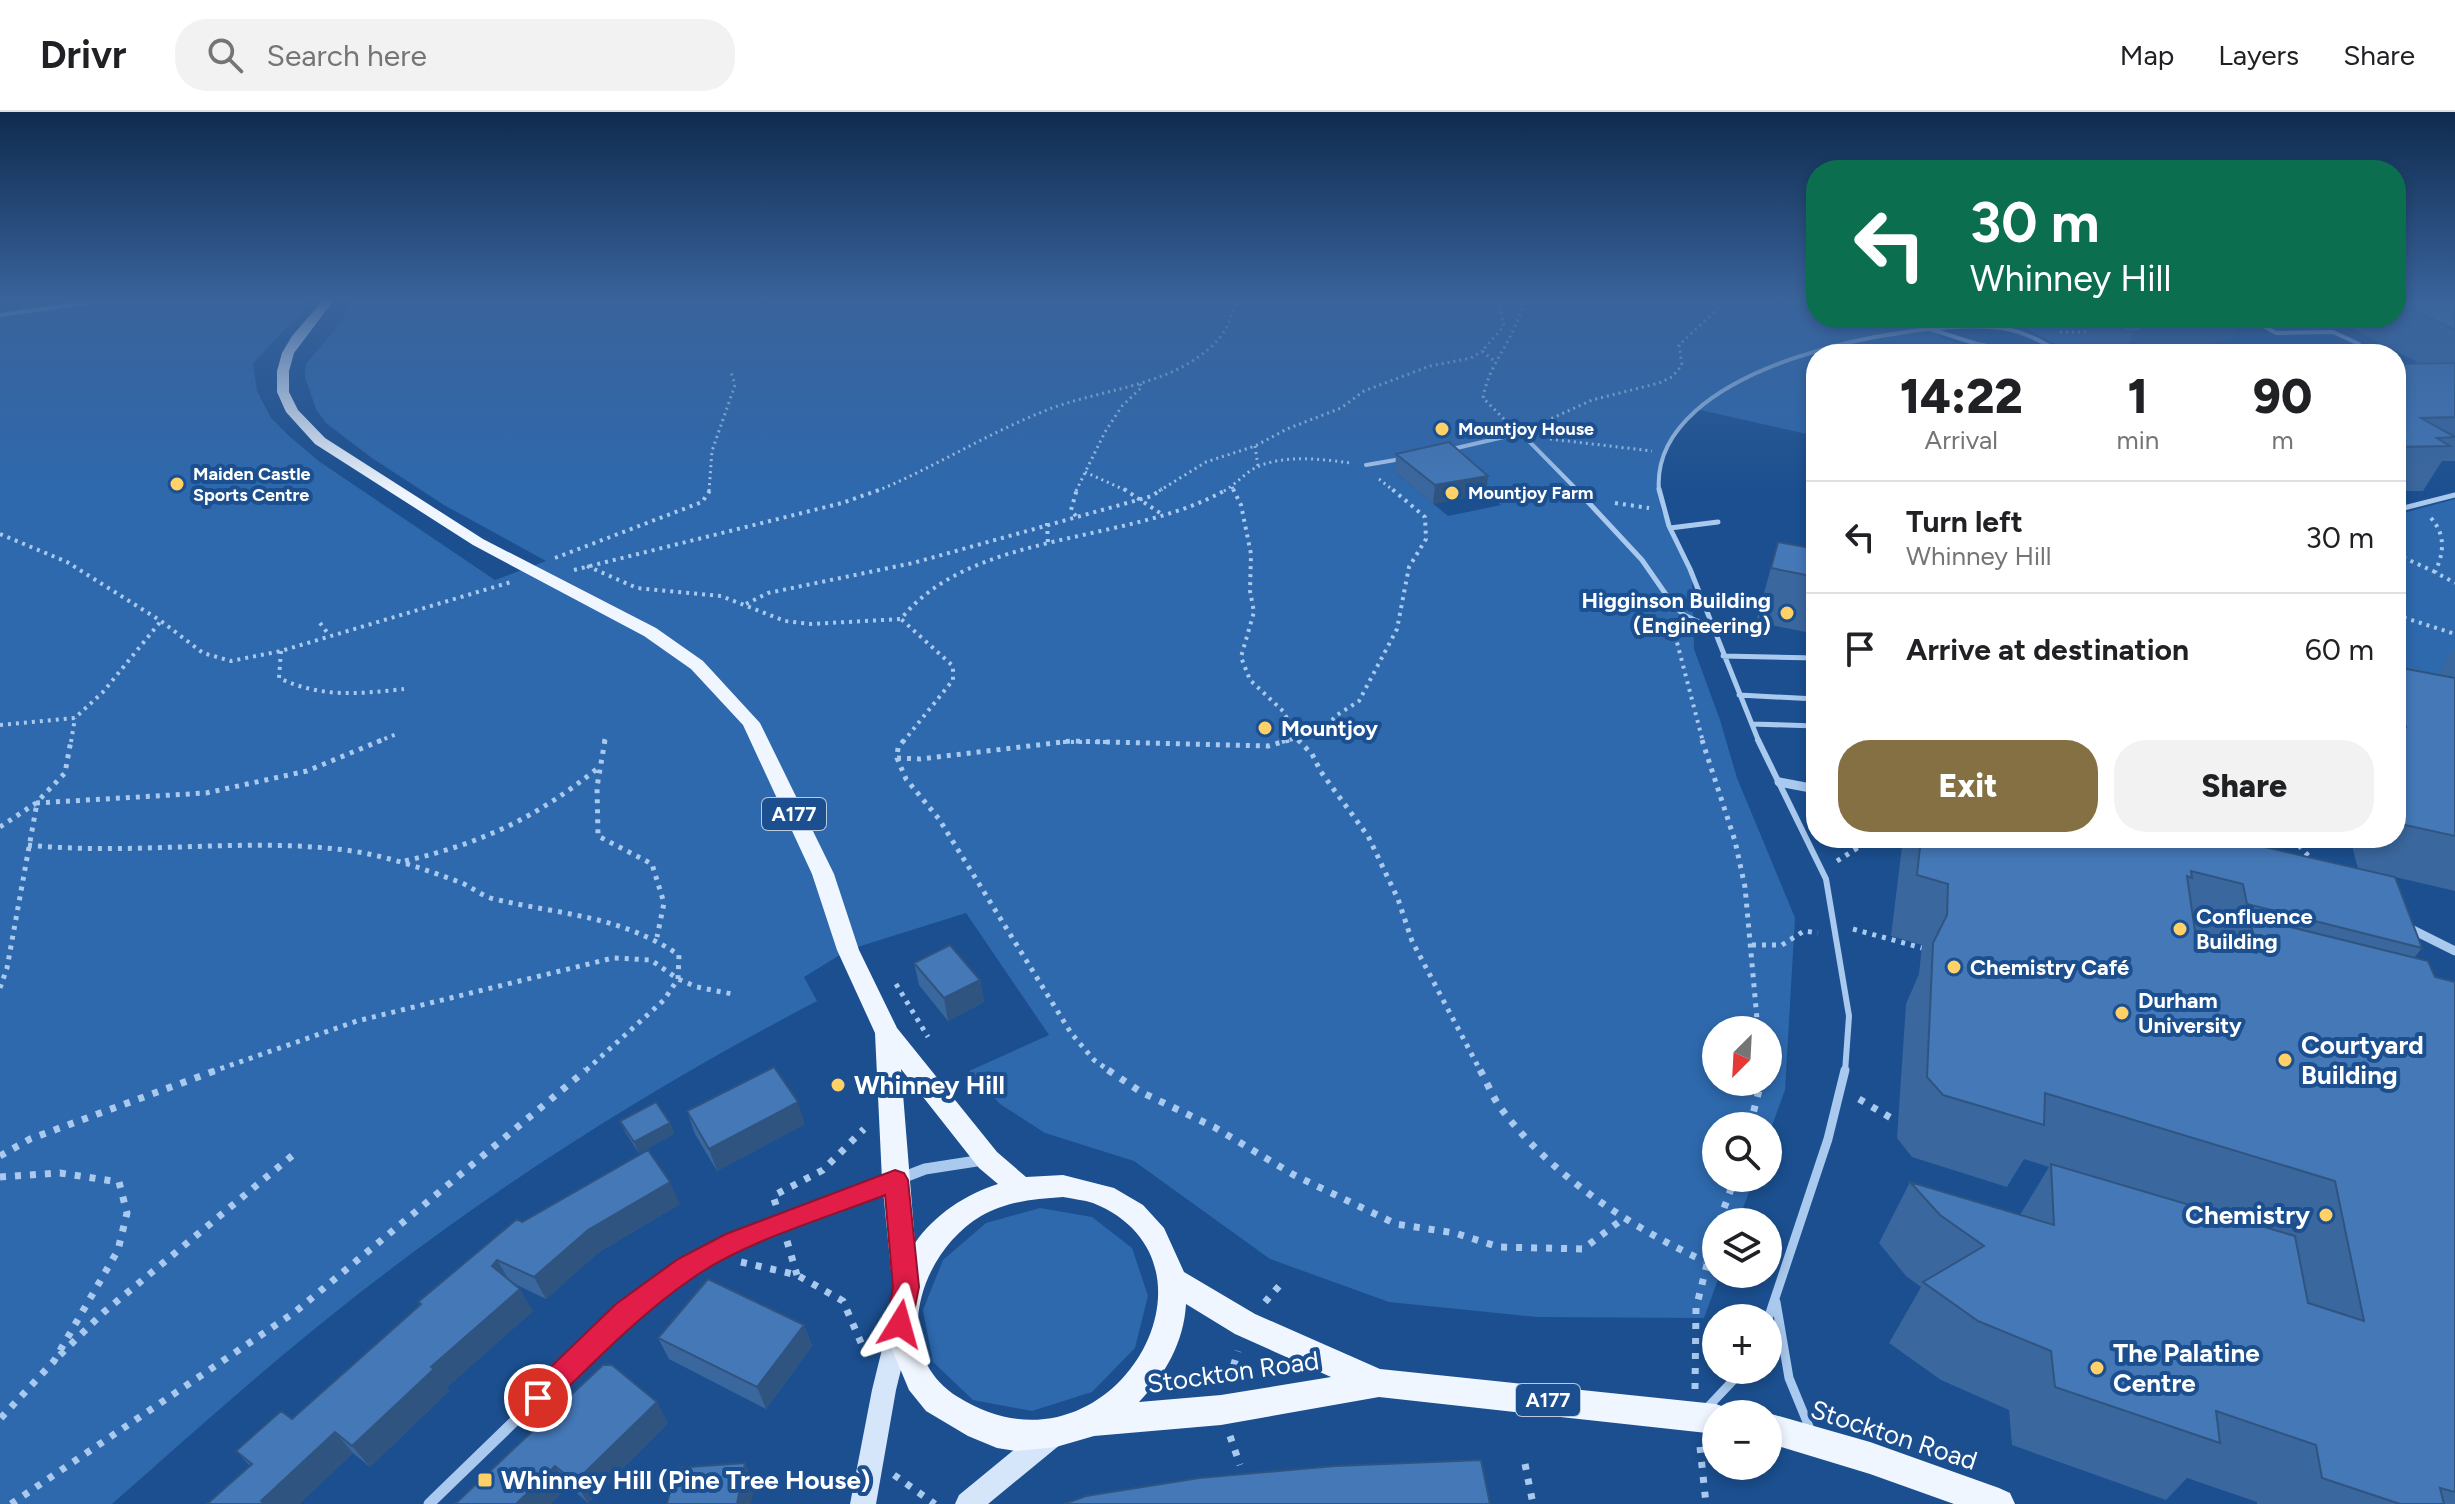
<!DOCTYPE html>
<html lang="en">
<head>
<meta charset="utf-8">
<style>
  :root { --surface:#fff; --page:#f2f2f2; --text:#202124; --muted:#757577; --line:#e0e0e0; --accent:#847042 }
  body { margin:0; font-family:Figtree,sans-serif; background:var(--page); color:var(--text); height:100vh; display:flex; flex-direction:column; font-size:30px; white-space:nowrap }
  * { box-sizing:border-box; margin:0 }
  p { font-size:26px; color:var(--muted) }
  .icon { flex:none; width:44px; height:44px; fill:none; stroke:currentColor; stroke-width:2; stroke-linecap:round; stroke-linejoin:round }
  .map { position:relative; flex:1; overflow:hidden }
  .sheet { position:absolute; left:1806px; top:232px; width:600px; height:504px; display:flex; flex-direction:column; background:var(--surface); border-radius:32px; box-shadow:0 4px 12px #0003 }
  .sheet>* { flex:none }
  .top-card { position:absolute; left:1806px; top:48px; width:600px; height:168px; border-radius:32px; box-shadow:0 4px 12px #0003; background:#0b6e4f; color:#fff; overflow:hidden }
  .needle { width:52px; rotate:204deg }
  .fabs { position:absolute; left:1702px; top:904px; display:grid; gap:16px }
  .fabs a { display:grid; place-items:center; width:80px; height:80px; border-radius:50%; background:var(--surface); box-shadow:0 4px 12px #0003; font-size:40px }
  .pin { position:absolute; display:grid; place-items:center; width:68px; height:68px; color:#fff; margin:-34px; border:4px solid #fff; border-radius:50%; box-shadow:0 2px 8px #0007 }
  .me { position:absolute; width:88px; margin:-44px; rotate:8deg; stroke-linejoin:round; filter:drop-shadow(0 0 6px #0008) }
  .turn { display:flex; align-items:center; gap:28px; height:168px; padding:0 32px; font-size:36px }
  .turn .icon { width:104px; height:104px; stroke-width:2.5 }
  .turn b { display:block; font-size:56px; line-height:68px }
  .eta { display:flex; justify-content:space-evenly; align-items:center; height:136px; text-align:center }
  .eta b { font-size:48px; font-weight:800; line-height:56px }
  .action { display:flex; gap:16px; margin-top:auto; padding:16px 32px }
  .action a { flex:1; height:92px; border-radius:32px; background:var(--accent); color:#fff; font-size:32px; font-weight:800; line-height:92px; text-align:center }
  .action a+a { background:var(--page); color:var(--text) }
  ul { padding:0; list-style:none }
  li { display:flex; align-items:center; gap:24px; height:112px; padding:0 32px; border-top:2px solid var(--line) }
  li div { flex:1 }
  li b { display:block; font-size:30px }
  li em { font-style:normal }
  header { display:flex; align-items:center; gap:48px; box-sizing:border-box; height:112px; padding:0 40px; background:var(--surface); border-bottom:2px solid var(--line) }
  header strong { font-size:38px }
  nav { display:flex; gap:44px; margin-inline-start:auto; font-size:28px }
  .search { width:560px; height:72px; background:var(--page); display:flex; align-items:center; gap:20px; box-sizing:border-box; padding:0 28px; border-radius:32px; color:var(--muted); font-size:30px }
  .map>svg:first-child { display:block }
</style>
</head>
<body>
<header>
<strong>Drivr</strong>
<div class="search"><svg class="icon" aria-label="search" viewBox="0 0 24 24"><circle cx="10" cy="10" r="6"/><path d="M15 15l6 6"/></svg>Search here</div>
<nav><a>Map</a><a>Layers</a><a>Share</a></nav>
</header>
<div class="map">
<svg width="2455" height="1392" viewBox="0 0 2455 1392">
  <rect width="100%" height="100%" fill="#1b4f8f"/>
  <path fill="#2e69ad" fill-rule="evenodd" d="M0 188H313L253 251 257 279 271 306 290 325 320 350 495 468 546 449 444 393 372 346 326 311 316 297 305 265 306 252 340 211 352 188H1816V206H1984L1966 211 1929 214 1941 226 1996 242H1816V324L1696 297 1668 334 1661 352 1658 365 1661 398 1692 463 1694 537 1720 608 1737 666 1795 806 1785 978 1768 1025V1014H1716V1066H1754L1738 1110H1716V1162H1720L1704 1206 1537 1205 1389 1190 1270 1147 1134 1049 1045 1021 1000 992 969 959 1049 923 966 801 848 838 804 865 817 889C656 973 500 1071 357 1183 272 1249 192 1322 112 1392H0ZM1396 361 1486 382 1501 393 1448 404ZM1716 918H1768V970H1716Z
    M2015 206H2115L2082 239 2067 234 2061 235 2021 214Z
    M2455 387V581L2396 572V403Z
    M1040 1096 1092 1105 1132 1136 1148 1184 1135 1236 1092 1280 1032 1299 973 1288 933 1250 923 1198 943 1148 986 1111Z"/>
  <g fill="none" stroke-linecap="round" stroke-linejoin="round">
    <path stroke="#a9c9ee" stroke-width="3" stroke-dasharray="2 4" stroke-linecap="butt" d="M2059 206 2095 211
      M2060 220H2090
      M2204 237 2234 242
      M2373 240 2396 239
      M1493 248 1482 239 1504 214 1498 188
      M1504 307 1483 286C1489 249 1518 225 1523 188
      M1535 314 1592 288 1659 271 1672 265 1682 253 1679 233 1727 188
      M1550 327 1652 339
      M1255 334 1258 354
      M1085 360 1127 379
      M1379 367 1394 379
      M1232 375 1234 379
      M709 379 712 339 735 273 731 260
      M877 379C935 355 988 321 1047 298 1100 277 1167 275 1211 235 1226 222 1231 206 1237 188
      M1076 379 1105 320 1122 294 1142 275 1139 270
      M1159 379 1206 350 1255 334 1287 317 1341 296 1364 279 1430 254 1471 246 1482 239
      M1224 379C1235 373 1244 362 1255 356 1283 342 1321 347 1351 351"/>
    <path stroke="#a9c9ee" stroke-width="4" stroke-dasharray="3 5" stroke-linecap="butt" d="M1124 377 1163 403
      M1233 377 1241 393 1251 442 1250 479 1254 500 1241 545 1250 568 1283 599 1300 630
      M1615 391 1649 396
      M1076 404 1071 398 1077 377
      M2431 406C2446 423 2444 441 2435 460L2455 471
      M1047 411 1048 432
      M0 422 67 450 161 509 203 541 231 549 281 539 511 470
      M2396 442 2435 460
      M555 446 702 390 711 377
      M587 454 637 476 721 484 785 509 811 512 901 507
      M574 458 842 391 882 377
      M746 492 768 481 913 451 1152 384 1162 377
      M2396 503 2455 522
      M320 511 329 523
      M1673 515 1703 630
      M281 539 279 566C321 586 359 582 404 577
      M0 613 75 606 103 580 161 509
      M71 630 75 606
      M377 630 399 621
      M604 630 605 626
      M903 630 953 568V554L901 507C971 418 1134 432 1227 377
      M1063 630H1109
      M1282 630 1321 619 1337 603 1359 589 1397 517 1409 455 1426 427 1425 405 1392 377"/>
    <path stroke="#a9c9ee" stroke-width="5" stroke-dasharray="4 6" stroke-linecap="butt" d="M605 628 597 675 598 724 652 752 664 791 657 825
      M904 628 898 636 897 646 906 667 939 707 1071 921 1094 948 1111 960
      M1298 628 1312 642 1321 660 1368 724 1398 787 1412 829 1481 960
      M1702 628 1735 729 1745 775 1758 918
      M897 646 920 647 1071 629 1268 634 1289 628
      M36 691 206 681 307 659 382 628
      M0 715 36 691 65 661 71 628
      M2292 726 2313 749
      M28 733C133 744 240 725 345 738 385 743 424 757 462 771 473 776 482 784 494 787 562 803 619 803 679 843L678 867 664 888 584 960
      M405 749C482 731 536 706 598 656
      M1837 749 1856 737 1863 726
      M1853 817 1922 836
      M1752 833H1782L1804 819 1818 821
      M896 872 928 925
      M0 876 7 856 37 691
      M211 960 357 909 613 846 651 848 678 867 697 875 732 882"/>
    <path stroke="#a9c9ee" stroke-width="7" stroke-dasharray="6 9" stroke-linecap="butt" d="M1108 958 1141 980 1214 1015 1294 1063 1396 1112 1455 1121 1499 1135 1583 1137 1624 1106
      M1480 958C1487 970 1492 984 1500 995 1550 1063 1629 1114 1704 1149
      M1859 987 1891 1006
      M1750 1014 1761 970
      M0 1044 30 1027 217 958
      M0 1065 60 1061 119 1070 127 1101 118 1138 54 1249 0 1307
      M776 1093 773 1084 823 1058 864 1017
      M1719 1110 1735 1066
      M787 1129 797 1163
      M741 1150 797 1163 843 1189 865 1240
      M1265 1190 1280 1173
      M60 1243 104 1200 293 1043
      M1229 1268 1238 1239
      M1695 1277 1696 1196 1716 1117
      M1230 1324 1240 1353
      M1700 1335 1706 1392
      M1525 1352 1533 1392
      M894 1363 935 1392
      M11 1392 295 1200 586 958"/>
    <path stroke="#a9c9ee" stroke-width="4" d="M0 203 107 188
      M2249 206 2276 221 2333 220 2359 232
      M1933 218 1977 232 2027 242
      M1448 338 1521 321 1578 379
      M1366 353 1401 347
      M1659 379C1648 254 1910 206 2001 216 2023 219 2044 230 2062 242"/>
    <path stroke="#a9c9ee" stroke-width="5" d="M1576 377 1642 448 1674 494 1684 503 1712 516
      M1659 377 1669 414 1690 457 1759 630
      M2396 398 2455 383
      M1670 416 1718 410
      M1723 544 1816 546
      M1739 583 1816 587
      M1752 612 1816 614"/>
    <path stroke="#a9c9ee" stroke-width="6" d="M1758 628 1826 767 1849 904 1845 960"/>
    <path stroke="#a9c9ee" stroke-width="9" d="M1776 1190 1789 1266 1810 1317
      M1768 1207 1828 1027 1845 958
      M1707 1296 1743 1258"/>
    <path stroke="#a9c9ee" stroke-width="9" d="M1779 670 1816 677
      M2407 815 2455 839"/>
    <path stroke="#a9c9ee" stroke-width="11" d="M429 1392 626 1201 687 1155 735 1130 925 1057 983 1048"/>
    <path fill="#d6e6fa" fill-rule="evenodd" d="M898 1210 906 1213 910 1221 896 1278 876 1392H850L872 1278 886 1221 890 1213Z
      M1052 1311 1061 1314 1065 1323 1061 1332 988 1392H955L959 1383 1043 1314Z"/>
    <path fill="#f0f6ff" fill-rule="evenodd" d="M323 188H334L294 241 289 259V280L298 298 325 326 483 427 656 516 703 549 760 611 834 762 859 838 897 916 997 1040 1026 1065 1063 1063 1114 1076 1143 1093 1164 1116 1184 1160 1255 1202 1380 1257 1716 1292 1727 1296 1729 1302H1716V1322L1379 1285 1221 1313 1094 1324 1056 1335 1016 1339 997 1336 968 1324 926 1299 909 1278 891 1235 888 1207 893 1178 882 1068 875 921 837 838 812 762 743 613 691 557 644 524 473 433 315 332 286 300 277 280V259L282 241 292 224ZM901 957 979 1056 998 1072C966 1082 934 1103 915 1131ZM1063 1085C1073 1087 1084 1088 1093 1091 1242 1151 1109 1380 958 1285 887 1241 920 1140 981 1104 1008 1089 1033 1087 1063 1085ZM1186 1192 1235 1222 1331 1265 1221 1283 1139 1290C1165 1263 1184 1230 1186 1192Z
      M1768 1301 1870 1330 1999 1376 2010 1381 2015 1392H1954L1870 1362 1768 1331V1302H1765Z"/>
  </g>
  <path fill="#3a679d" d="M2396 188H2455V349H2442L2423 379H2396V252L2419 251 2351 216 2356 206H2396Z
    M2091 206H2241L2232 224 2179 242H2078L2077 241Z
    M1396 342 1488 364 1486 382 1433 392 1395 360Z
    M1778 430 1816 437V522L1756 510Z
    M2455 536V779L2395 765 2422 836 2414 846 2435 865 2455 870V1392H2257V1390L2187 1366 2166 1388 2012 1333 2009 1298 1941 1268 1889 1231 1921 1175 1906 1164 1879 1131 1910 1070 2020 1103 2049 1055 2024 1047 2007 1075 1912 1045 1897 1026 1906 892 1919 862 1922 833 1891 824 1903 726H2268L2262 735 2358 757 2350 726H2396V555L2438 562Z
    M914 851 980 868 984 890 948 909 919 873Z
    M687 999 805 1012 717 1059 695 1022Z
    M620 1009 670 1011 674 1022 639 1041 625 1020Z
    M680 1092 599 1140 546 1187 513 1171 533 1199 447 1275 449 1279 370 1355 353 1341 299 1392H207L250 1354 236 1339 292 1307 420 1193 418 1190 522 1110Z
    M804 1213 812 1234 766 1297 669 1247 658 1226Z
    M668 1311 588 1391 569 1374 455 1392Z"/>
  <path fill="#305480" d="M0 188H80L0 199Z
    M2177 206H2241L2232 224 2179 242H2125L2134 220Z
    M1488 364 1486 382 1433 392 1435 373Z
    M980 868 984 890 948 909 944 886Z
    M798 990 805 1012 717 1059 709 1037Z
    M670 1011 674 1022 639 1041 634 1030Z
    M670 1070 680 1092 599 1140 546 1187 534 1165 588 1118Z
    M497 1148 510 1170 492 1154Z
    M520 1177 533 1199 447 1275 449 1279 370 1355 352 1334 431 1255Z
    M804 1213 812 1234 766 1297 757 1275Z
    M657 1290 668 1311 588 1391 575 1370Z
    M335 1320 353 1341 299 1392H264L261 1389Z
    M745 1351 755 1372 751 1392H737Z
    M555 1354 569 1374 551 1392H516Z"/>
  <path fill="#4478b7" stroke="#305480" stroke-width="2" d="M2396 188H2455V218L2396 189Z
    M2105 206H2177L2134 220 2123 219Z
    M2455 251V305L2421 306 2455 325 2437 326 2450 334 2396 335V252Z
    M1449 330 1488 364 1435 373 1396 342Z
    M1778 430 1816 437V465L1771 456Z
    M2396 555 2455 566V724L2396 711V613L2406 615 2396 589Z
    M1921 726H2250L2251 732 2395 765 2422 836 2247 792 2243 772 2191 759 2192 766 2187 764 2196 826 2256 841 2250 805 2428 849 2435 865 2455 870V1380L2440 1376 2444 1392H2400L2322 1366 2316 1333 2216 1299 2220 1331 2055 1275 2051 1239 1978 1209 1923 1170 1984 1134 1940 1103 1910 1070 2054 1113 2051 1052 2295 1124 2308 1191 2364 1209 2335 1069 2045 981 2044 1013 1943 983 1927 965 1933 831 1947 803 1948 772 1917 763Z
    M950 833 980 868 944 886 914 851Z
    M774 955 798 990 709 1037 687 999Z
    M656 990 670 1011 634 1030 620 1009Z
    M648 1038 670 1070 588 1118 534 1165 497 1148 492 1154 520 1177 431 1255 434 1257 352 1334 335 1320 261 1389 265 1392H207L252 1352 236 1339 281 1299 292 1307 421 1192 418 1190 517 1107 522 1110Z
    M708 1167 804 1213 757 1275 658 1226Z
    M603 1253H612L657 1290 575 1370 555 1354 516 1392H455Z
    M1481 1348 1490 1392H1064L1086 1384 1199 1366 1335 1354Z
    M745 1351 737 1392H667L675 1356Z"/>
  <linearGradient id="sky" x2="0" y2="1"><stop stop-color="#0f2b4f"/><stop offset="0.49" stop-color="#39639b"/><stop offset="1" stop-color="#39639b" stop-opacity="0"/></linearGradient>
  <rect width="2455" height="383" fill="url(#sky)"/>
  <path fill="#e11d48" stroke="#92132f" stroke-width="2" d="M895 1058 904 1061 908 1068 919 1175 910 1220 900 1224 891 1220 887 1212 893 1175 885 1083C824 1107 748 1128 694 1165 640 1202 595 1249 548 1295L538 1299 529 1295 524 1286 529 1276 616 1192 678 1147 726 1122Z"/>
  <g fill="#ffd166" stroke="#1b4f8f" stroke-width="3">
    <circle cx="1442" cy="317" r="8"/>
    <circle cx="177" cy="372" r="8"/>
    <circle cx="1452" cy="381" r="8"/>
    <circle cx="1787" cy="501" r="8"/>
    <circle cx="1265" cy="616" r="8"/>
    <circle cx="2180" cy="817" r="8"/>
    <circle cx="1954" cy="855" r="8"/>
    <circle cx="2122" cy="901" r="8"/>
    <circle cx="2285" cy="948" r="8"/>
    <circle cx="838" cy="973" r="8"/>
    <circle cx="2326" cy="1103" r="8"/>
    <circle cx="2097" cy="1256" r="8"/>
    <rect x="477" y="1360" width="16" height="16" rx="4"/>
  </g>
  <g text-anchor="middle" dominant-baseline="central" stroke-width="8" stroke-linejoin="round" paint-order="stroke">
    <g font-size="18" font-weight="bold" fill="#fff" stroke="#1b4f8f" text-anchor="start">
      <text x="1458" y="317">Mountjoy House</text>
      <text x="193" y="362">Maiden Castle<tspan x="193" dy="21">Sports Centre</tspan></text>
      <text x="1468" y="381">Mountjoy Farm</text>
    </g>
    <g fill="#1b4f8f" stroke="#bbcadd" stroke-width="2">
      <rect x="762" y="686" width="64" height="32" rx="6"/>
      <rect x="1516" y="1272" width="64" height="32" rx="6"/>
    </g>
    <g font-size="20" font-weight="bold" fill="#fff">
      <text x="794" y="702">A177</text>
      <text x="1548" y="1288">A177</text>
    </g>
    <g font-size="22" font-weight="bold" fill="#fff" stroke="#1b4f8f" text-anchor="start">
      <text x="1771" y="488" text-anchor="end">Higginson Building<tspan x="1771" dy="25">(Engineering)</tspan></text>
      <text x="1281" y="616">Mountjoy</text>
      <text x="2196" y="804">Confluence<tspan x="2196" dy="25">Building</tspan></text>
      <text x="1970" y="855">Chemistry Café</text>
      <text x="2138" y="888">Durham<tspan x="2138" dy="25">University</tspan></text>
    </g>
    <g font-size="26" font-weight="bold" fill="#fff" stroke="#1b4f8f" text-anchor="start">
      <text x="2301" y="933">Courtyard<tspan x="2301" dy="30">Building</tspan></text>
      <text x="854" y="973">Whinney Hill</text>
      <text x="2310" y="1103" text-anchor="end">Chemistry</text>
      <text x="2113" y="1241">The Palatine<tspan x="2113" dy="30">Centre</tspan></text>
      <text x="501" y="1368">Whinney Hill (Pine Tree House)</text>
    </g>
    <g font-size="26" fill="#fff" stroke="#1b4f8f">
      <text transform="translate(1233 1260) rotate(-8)">Stockton Road</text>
      <text transform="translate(1894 1323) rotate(18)">Stockton Road</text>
    </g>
  </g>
</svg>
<div class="fabs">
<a><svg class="needle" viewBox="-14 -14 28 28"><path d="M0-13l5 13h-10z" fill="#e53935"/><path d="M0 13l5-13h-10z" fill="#757577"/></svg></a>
<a><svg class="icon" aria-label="search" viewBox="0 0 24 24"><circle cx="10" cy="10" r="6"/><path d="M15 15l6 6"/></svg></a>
<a><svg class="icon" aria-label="layers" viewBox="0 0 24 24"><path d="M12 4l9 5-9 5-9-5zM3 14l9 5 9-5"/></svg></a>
<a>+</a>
<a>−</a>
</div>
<div class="pin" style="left:538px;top:1286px;background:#d93025"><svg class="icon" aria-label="arrive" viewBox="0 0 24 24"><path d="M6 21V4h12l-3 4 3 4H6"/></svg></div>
<svg class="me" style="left:900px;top:1212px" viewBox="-20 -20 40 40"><path d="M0-17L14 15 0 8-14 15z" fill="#e11d48" stroke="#fff" stroke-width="4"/></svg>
<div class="top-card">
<div class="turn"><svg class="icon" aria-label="left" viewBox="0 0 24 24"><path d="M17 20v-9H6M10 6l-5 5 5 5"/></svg><div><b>30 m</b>Whinney Hill</div></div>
</div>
<section class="sheet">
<div class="eta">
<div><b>14:22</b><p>Arrival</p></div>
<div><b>1</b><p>min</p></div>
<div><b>90</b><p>m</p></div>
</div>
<ul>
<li><svg class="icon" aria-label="left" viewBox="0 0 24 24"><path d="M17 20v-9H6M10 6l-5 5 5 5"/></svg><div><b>Turn left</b><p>Whinney Hill</p></div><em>30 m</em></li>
<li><svg class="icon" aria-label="arrive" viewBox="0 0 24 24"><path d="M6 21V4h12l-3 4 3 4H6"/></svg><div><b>Arrive at destination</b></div><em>60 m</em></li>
</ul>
<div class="action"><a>Exit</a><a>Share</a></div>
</section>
</div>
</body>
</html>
